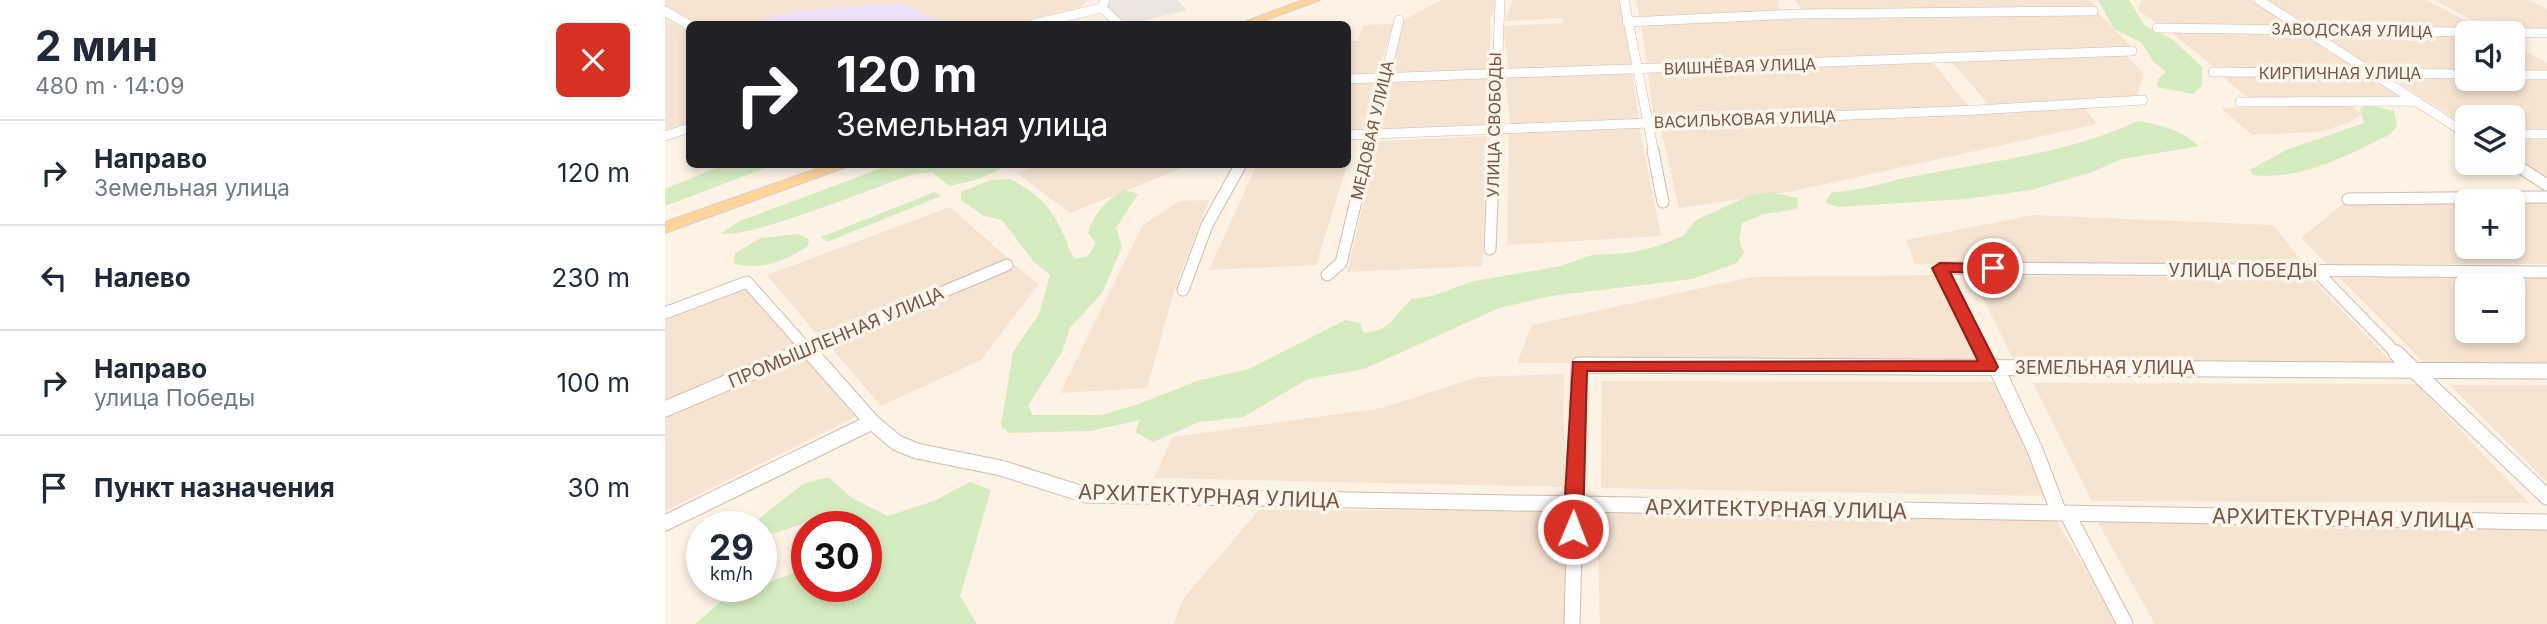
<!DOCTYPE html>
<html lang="ru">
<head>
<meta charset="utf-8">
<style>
  :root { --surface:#fff; --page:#f2f2f3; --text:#1f2937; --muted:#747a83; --line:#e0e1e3 }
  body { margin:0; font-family:Inter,sans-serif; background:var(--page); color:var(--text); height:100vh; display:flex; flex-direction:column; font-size:26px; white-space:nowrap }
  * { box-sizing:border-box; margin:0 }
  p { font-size:23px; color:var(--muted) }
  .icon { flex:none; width:38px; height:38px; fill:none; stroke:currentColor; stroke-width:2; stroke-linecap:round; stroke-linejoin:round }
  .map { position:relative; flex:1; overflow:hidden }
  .side { display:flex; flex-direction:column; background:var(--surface); width:665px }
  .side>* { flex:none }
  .banner { position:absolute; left:21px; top:21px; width:665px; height:147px; border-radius:10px; box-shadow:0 4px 10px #0003; background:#202124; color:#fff; overflow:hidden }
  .controls { position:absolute; left:1790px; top:21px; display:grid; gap:14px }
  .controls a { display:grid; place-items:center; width:70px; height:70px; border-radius:10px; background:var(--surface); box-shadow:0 4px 10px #0003; font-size:35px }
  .speed { position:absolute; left:21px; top:511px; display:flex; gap:14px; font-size:35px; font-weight:700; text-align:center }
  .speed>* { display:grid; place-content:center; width:91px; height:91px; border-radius:50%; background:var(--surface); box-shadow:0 4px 10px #0003; line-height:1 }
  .speed small { font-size:18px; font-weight:400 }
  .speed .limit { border:10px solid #d22; background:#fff; color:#111 }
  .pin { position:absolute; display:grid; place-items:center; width:60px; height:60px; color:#fff; margin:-30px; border:4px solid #fff; border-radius:50%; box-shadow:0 2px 7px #0007 }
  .me { position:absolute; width:77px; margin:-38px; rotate:1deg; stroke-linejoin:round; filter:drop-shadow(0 0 5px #0008) }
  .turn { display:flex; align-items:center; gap:24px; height:147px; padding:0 35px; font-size:32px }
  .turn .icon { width:91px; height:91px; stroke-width:2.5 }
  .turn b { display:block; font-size:49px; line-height:60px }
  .round { display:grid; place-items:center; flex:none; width:74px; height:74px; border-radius:10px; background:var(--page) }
  .headline { display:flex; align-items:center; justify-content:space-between; height:119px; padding:0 35px }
  h1 { font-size:42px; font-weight:700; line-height:52px }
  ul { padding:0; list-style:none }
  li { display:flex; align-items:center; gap:21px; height:105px; padding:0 35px; border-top:2px solid var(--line) }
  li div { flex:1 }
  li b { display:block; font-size:26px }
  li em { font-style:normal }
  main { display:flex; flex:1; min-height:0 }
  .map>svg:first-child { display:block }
</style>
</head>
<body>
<main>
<section class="side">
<div class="headline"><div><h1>2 мин</h1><p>480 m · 14:09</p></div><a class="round" style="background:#d93025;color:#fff"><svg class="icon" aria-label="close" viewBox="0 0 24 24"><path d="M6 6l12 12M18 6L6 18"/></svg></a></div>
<ul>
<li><svg class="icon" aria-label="right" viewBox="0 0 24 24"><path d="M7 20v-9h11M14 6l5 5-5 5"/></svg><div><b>Направо</b><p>Земельная улица</p></div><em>120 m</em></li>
<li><svg class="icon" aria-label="left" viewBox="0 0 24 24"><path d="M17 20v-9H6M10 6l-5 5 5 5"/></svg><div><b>Налево</b></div><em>230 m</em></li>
<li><svg class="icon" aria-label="right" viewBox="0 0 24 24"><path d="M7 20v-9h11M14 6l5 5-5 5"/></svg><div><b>Направо</b><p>улица Победы</p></div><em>100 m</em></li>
<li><svg class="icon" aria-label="arrive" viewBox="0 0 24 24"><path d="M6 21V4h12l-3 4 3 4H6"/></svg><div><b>Пункт назначения</b></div><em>30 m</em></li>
</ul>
</section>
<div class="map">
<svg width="1882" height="624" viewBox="0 0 1882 624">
  <rect width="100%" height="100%" fill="#fdf2e4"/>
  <path fill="#f5e4d2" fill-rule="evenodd" d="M0 0H423L415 8 359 24H24V124L0 132Z
    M776 0H833L825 20V70L725 75 737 21Z
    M848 0H956L967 65 844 69 838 26 899 23 898 18 840 21Z
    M971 0H1113L1114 13 975 18Z
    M1130 0H1424L1433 8 1139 14Z
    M1476 0H1587L1629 27 1496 26 1473 10Z
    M1599 0H1761L1820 30 1641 28Z
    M1769 0H1864L1882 9V32L1828 31Z
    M1432 12 1468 48 982 65 976 23Z
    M728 24 712 75 683 76 682 41H693L698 25Z
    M1503 30 1634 32 1693 69 1553 70Z
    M1646 31 1802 33V72L1711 71Z
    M1848 45 1882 63V73H1848Z
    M1460 54 1479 74 1471 98 1361 104 1324 105 1284 59Z
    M1268 63 1304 107 989 120 983 73Z
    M967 72 974 119 845 124 840 76Z
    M824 75 828 125 713 131 725 79Z
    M1557 76H1703L1738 98 1585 100Z
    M1723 76 1882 79V130H1848V117H1802V126Z
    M709 81 698 131H683L682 82Z
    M1684 104 1697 114 1683 123 1654 132 1587 135 1556 108Z
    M1419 108 1432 124 1129 191 1014 208 995 125Z
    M974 127 996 236 842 245 844 131Z
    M822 136 817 266 682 272 713 141Z
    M1848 138H1882V178L1848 155Z
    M592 164 682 165 651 265 544 270Z
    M375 165H525L405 213 352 173Z
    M544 200 509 291 482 388 395 393 478 225 514 201Z
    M1679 203H1802V247H1848V203H1882V264H1662L1636 238Z
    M285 207 344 259 155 338 102 275Z
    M1369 215 1608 225 1640 265 1250 264 1241 240Z
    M349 265 374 284 316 360 216 406 164 345Z
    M1279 275 1322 360 852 363 867 325 1087 277Z
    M1307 276 1645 277 1729 365H1351Z
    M1675 278H1882V368H1764ZM1802 285H1848V331H1802Z
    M82 289 132 347 0 404V320Z
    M138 355 190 417 0 511V414Z
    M899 374V487L489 478 508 437 717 408 812 377Z
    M937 381 1329 382 1389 496 936 488Z
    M1368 383 1752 384 1864 503 1427 501Z
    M1785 385H1882V482Z
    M932 509 1391 520 1453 624H935Z
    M594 510 903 511 902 624H509L518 599Z
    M1431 519 1882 527V624H1490Z"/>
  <path fill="#ede5df" d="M441 0H512L522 10 465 24 448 16 439 6Z"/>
  <path fill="#efe1fa" d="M236 3 279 24H83L134 11Z"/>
  <path fill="#d5ecc1" d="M1433 0H1464L1480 26 1507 39 1537 67V86L1528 94 1492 87 1493 79 1501 72 1488 61 1477 43 1449 29Z
    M1702 105 1729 111 1732 126 1726 134C1685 154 1636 181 1588 175L1585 170 1621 150 1699 123 1695 109Z
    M1473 121C1496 125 1516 130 1534 146L1457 159 1427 172 1366 190 1300 199 1172 207 1160 202 1167 192C1194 192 1218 182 1245 177 1322 162 1402 154 1473 121Z
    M228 164 336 165 335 169 311 180 284 186 267 172 249 174C214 185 84 240 56 233L75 221Z
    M58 165H108L0 206V189Z
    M345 179C370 192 383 203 396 229 402 240 403 249 410 259L423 256 431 243 423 233C429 213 441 200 459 190L473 194 451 228 457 247 437 293 405 328 397 352 363 406 368 415H436L471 405 532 381 584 369 680 320 695 323 699 333C729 330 728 315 747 299L767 296 809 281 896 266 927 255 963 253 990 247 1018 236 1031 220 1084 196 1106 192 1133 198 1132 209 1099 214 1077 223 1074 240 1079 253 1072 263 1027 279 886 296 834 308 699 369 643 379 578 417 534 422 488 442 470 432 475 420 425 431 344 433 336 426 348 352 374 314 385 275 369 262 337 220 319 216 296 200V192L326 180Z
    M270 192 276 196 162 242 156 237Z
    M133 234 144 239 143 246C122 260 94 272 69 263L70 253 96 238Z
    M163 477 187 498 223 516 269 501 305 482 326 490 295 596 312 624H30L61 597 124 575 142 562V586H201V527H158L146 521 104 535 91 521 138 484Z"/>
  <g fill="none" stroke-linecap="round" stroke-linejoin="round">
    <g stroke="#d2bbac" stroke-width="10">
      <path id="street-far2" d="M440 0 437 8 454 24
        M959 0 989 153
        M1594 0 1802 134
        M0 11 24 25
        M962 22 1132 14 1428 11
        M369 24 437 8
        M1492 28 1882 33
        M1548 72 1802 74
        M1848 75H1882
        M682 79 1467 51
        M1575 102 1752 101
        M1848 134H1882
        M682 135 1312 110 1478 100
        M0 136 24 128
        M702 153 734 20
        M829 153 835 0"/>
    </g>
    <g stroke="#d2bbac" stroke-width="13">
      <path id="street-far1" d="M988 151 998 202
        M1848 163 1882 185
        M1683 199 1882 197
        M825 249 829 151
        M1651 271 1733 355
        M662 275 676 263 703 151
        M518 290 542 225 576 164
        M0 313 82 282 147 355
        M128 355 342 265
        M1318 355 1275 268 1882 272"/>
    </g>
    <g stroke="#d2bbac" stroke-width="17">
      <path id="street" d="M146 353 207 422 232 443 252 451 336 468 421 495 1882 522
        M1317 353 1324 367
        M1731 353 1882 497
        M1331 367 1370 450 1394 513
        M0 409 132 353
        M1402 513 1460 624
        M0 523 207 422
        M907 624 914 365 1882 371"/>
    </g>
    <g stroke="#d9d0cc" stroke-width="2">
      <path id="primary" d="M638 0H655L590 24H574Z
        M166 164H189L0 233V222Z"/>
    </g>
    <use href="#street-far2" stroke="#fff" stroke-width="9"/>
    <use href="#street-far1" stroke="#fff" stroke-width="11"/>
    <use href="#street" stroke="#fff" stroke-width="15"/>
    <use href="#primary" fill="#ffd499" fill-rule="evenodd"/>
  </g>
  <path fill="#d93025" stroke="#8d1f18" stroke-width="2" d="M1275 263 1328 264 1336 268 1328 273 1285 272 1333 367 1330 371H922L918 529 915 535H901L898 529 908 362 1313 361 1267 268Z"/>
  <g text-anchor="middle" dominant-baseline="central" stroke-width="7" stroke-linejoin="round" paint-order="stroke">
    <g font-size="16" fill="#775648" stroke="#fff6eb">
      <text transform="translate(1687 30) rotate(1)">ЗАВОДСКАЯ УЛИЦА</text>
      <text transform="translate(1075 66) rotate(-2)">ВИШНЁВАЯ УЛИЦА</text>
      <text x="1675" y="73">КИРПИЧНАЯ УЛИЦА</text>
      <text transform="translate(1080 119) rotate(-2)">ВАСИЛЬКОВАЯ УЛИЦА</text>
      <text transform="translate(829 125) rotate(-89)">УЛИЦА СВОБОДЫ</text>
      <text transform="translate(707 130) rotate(-77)">МЕДОВАЯ УЛИЦА</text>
    </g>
    <g font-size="18" fill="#775648" stroke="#fff6eb">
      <text x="1578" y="270">УЛИЦА ПОБЕДЫ</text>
      <text transform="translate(171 337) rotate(-23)">ПРОМЫШЛЕННАЯ УЛИЦА</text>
      <text x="1440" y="367">ЗЕМЕЛЬНАЯ УЛИЦА</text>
    </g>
    <g font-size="21" fill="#775648" stroke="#fff6eb">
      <text transform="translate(544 496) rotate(2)">АРХИТЕКТУРНАЯ УЛИЦА</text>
      <text transform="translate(1111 509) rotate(1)">АРХИТЕКТУРНАЯ УЛИЦА</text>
      <text transform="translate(1678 518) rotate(1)">АРХИТЕКТУРНАЯ УЛИЦА</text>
    </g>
  </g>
</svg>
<div class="controls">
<a><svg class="icon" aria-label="sound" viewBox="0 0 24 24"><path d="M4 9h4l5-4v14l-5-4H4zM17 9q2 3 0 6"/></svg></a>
<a><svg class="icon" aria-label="layers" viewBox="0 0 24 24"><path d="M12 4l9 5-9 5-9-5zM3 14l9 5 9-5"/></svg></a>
<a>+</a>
<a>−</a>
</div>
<div class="speed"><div>29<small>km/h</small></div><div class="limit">30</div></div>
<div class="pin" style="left:1328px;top:268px;background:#d93025"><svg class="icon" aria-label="arrive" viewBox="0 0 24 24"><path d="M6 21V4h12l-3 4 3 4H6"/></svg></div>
<svg class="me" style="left:908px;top:529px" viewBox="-20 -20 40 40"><circle r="17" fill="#d93025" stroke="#fff" stroke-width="3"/><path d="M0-11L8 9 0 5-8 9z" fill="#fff"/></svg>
<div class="banner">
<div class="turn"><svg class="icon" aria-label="right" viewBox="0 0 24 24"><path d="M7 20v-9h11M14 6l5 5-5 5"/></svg><div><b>120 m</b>Земельная улица</div></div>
</div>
</div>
</main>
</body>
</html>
